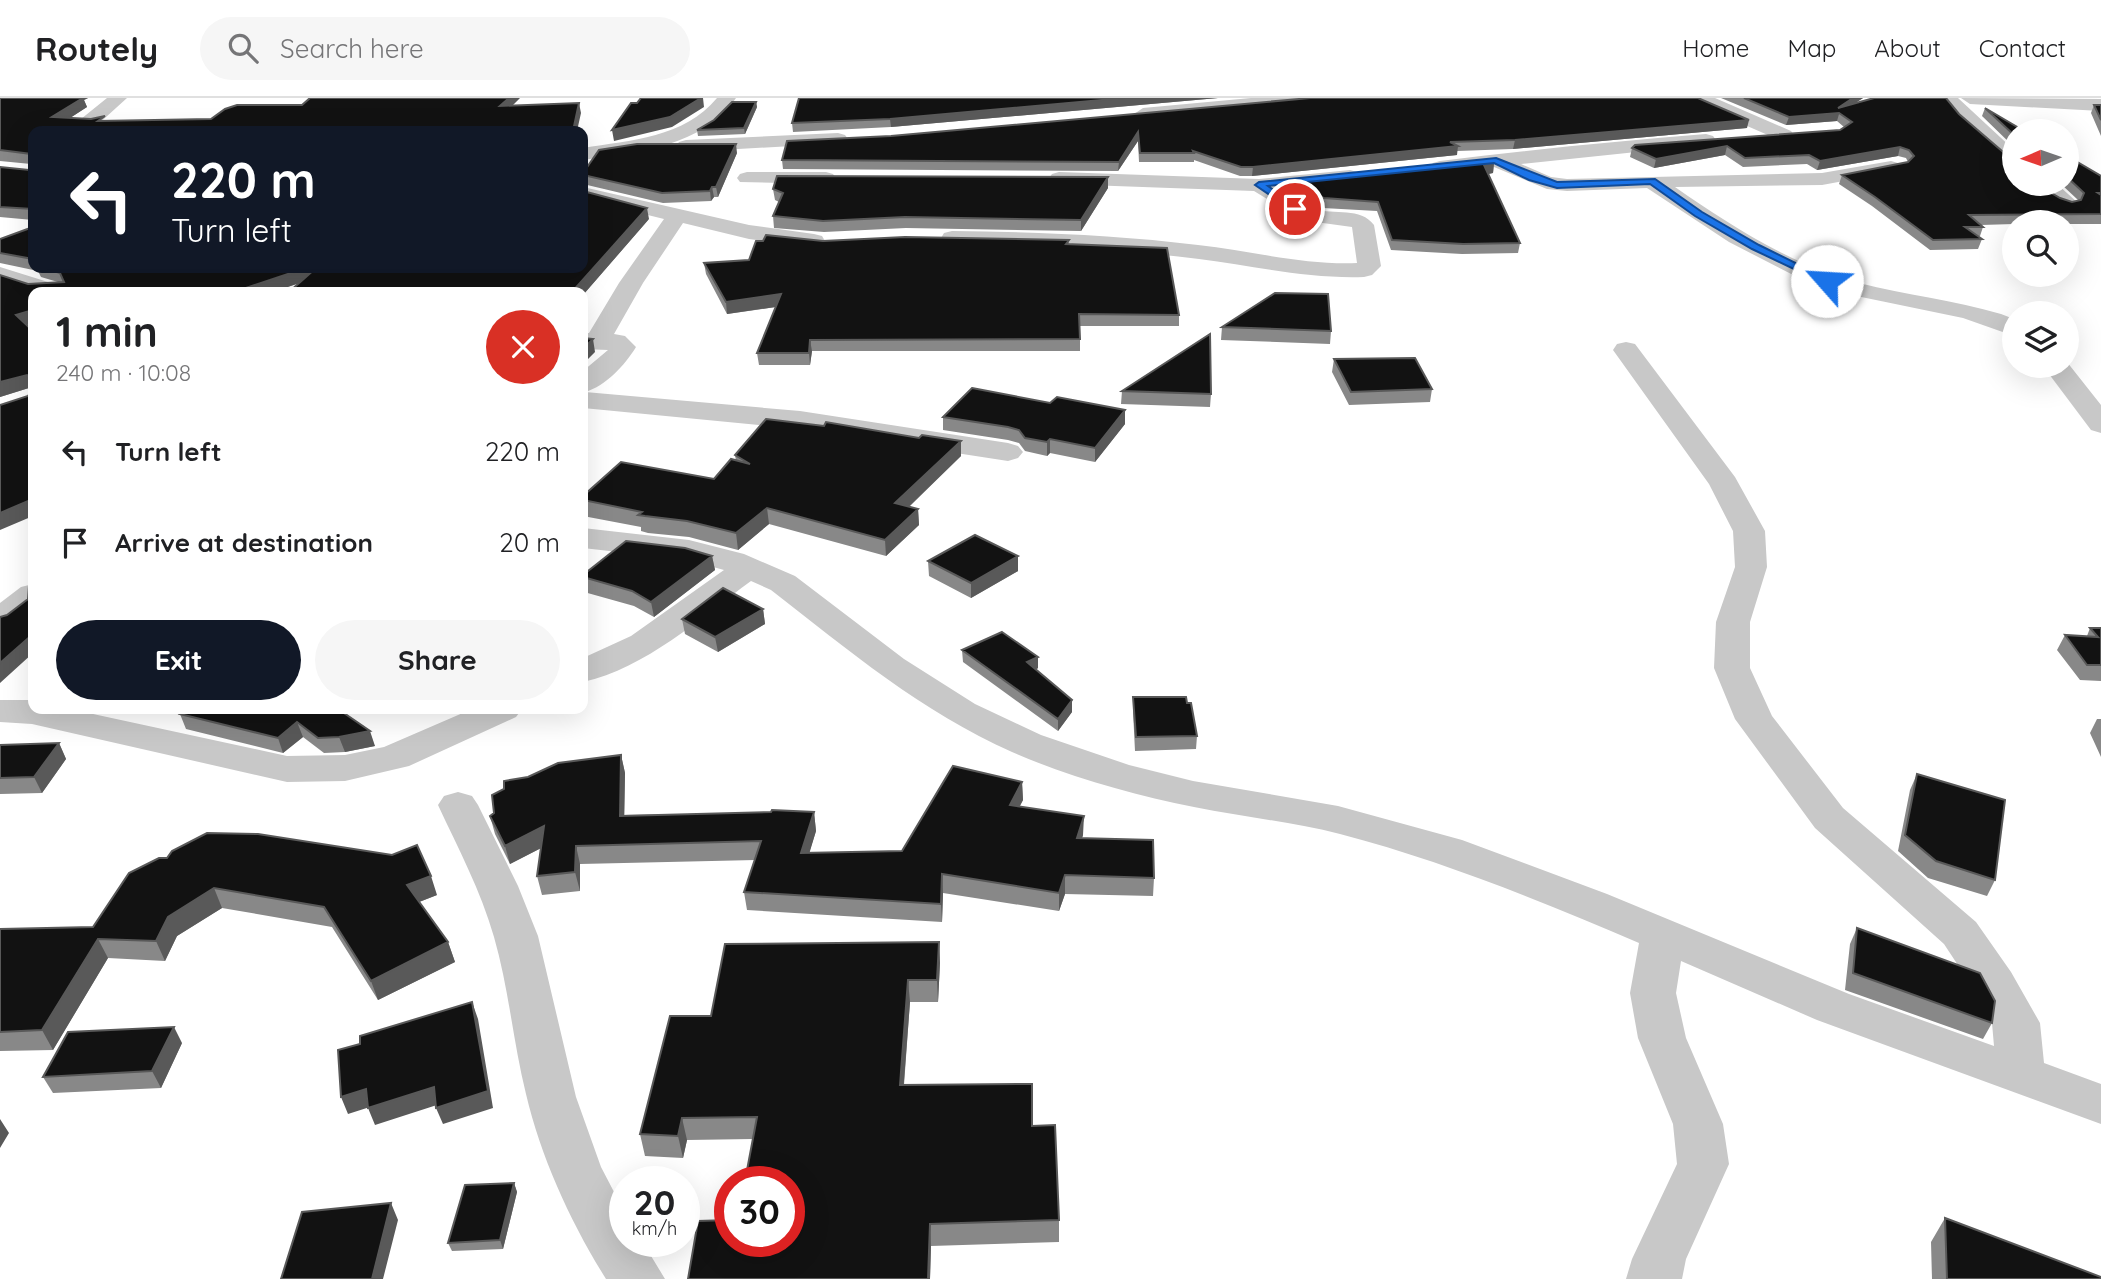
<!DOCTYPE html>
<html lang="en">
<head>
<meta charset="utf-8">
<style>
  :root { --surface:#fff; --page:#f6f6f6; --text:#202124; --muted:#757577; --line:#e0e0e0; --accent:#111827 }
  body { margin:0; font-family:Quicksand,sans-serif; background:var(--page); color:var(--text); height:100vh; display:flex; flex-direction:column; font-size:26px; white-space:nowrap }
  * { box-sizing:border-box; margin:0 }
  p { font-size:23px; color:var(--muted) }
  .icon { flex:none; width:38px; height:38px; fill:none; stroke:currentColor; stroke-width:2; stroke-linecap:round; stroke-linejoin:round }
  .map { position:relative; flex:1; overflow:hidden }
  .details { position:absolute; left:28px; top:189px; width:560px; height:427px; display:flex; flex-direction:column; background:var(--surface); border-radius:14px; box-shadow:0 7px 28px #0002 }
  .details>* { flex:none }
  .hud { position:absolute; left:28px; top:28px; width:560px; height:147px; border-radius:14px; box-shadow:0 7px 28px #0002; background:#111827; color:#fff; overflow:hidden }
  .needle { width:46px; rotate:268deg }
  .tools { position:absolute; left:2002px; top:21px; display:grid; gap:14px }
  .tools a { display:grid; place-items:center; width:77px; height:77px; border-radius:50%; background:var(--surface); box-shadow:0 7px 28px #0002; font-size:35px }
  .speed { position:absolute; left:609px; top:1068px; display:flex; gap:14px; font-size:35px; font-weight:700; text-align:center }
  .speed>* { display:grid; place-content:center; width:91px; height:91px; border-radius:50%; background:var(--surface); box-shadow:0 7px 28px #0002; line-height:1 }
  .speed small { font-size:18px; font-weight:400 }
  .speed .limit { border:10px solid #d22; background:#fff; color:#111 }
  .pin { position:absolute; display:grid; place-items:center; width:60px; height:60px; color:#fff; margin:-30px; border:4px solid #fff; border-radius:50%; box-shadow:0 2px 7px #0007 }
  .me { position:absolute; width:77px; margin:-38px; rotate:296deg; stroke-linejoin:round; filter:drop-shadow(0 0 5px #0008) }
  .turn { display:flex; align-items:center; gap:24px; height:147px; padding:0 28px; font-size:32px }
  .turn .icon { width:91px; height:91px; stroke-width:2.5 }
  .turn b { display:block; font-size:49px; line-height:60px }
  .round { display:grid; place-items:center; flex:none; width:74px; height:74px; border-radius:37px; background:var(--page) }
  .headline { display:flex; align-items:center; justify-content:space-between; height:119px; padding:0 28px }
  h1 { font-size:42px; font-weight:700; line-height:52px }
  .primary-button { display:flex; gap:14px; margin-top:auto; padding:14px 28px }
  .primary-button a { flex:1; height:80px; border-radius:42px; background:var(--accent); color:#fff; font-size:28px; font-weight:700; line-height:80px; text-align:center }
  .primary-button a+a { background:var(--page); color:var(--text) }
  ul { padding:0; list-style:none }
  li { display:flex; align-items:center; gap:21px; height:91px; padding:0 28px }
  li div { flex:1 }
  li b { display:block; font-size:26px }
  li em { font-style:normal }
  header { display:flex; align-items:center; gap:42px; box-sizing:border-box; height:98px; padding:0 35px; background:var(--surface); border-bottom:2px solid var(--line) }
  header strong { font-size:33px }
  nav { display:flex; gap:38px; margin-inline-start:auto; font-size:24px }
  .search { width:490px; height:63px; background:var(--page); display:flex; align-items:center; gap:18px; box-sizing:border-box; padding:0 24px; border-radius:38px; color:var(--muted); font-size:26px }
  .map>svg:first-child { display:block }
</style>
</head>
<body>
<header>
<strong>Routely</strong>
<div class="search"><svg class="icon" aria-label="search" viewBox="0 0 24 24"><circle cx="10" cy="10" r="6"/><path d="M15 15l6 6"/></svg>Search here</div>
<nav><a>Home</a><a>Map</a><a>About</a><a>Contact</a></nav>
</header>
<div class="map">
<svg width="2101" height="1181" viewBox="0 0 2101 1181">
  <rect width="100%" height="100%" fill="#fff"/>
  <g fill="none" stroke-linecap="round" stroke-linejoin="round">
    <path fill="#c8c8c8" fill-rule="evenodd" d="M107 0H127L95 29H81L78 25 81 21Z
      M717 0H736C702 49 638 54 583 62V50C631 42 684 40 717 0Z
      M1251 0H1318L1309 6 1143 22 1134 16 1143 10Z
      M1690 0H1715L1791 33 1794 37 1791 41H1777L1692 4Z
      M1939 0H1958L2014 52V68L2007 66 1958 23Z
      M1961 0 2101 1V13L1970 6Z
      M838 35 845 37 848 41 845 45 686 54 679 52 676 48 679 44 686 42Z
      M1706 36 1713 38 1716 42 1713 46 1521 66 1551 79 1567 81 1822 75 1891 63 1898 65 1901 69 1898 73 1822 87 1675 89C1731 128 1792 167 1859 185 1906 197 1954 202 2001 216L2014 221V238L1963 220 1842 195 1797 179 1729 144 1647 90 1567 93 1547 91 1494 69 1440 75 1433 73 1430 69 1433 65 1440 63C1529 52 1617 43 1706 36Z
      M1350 72 1357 74 1360 78 1357 82 1280 91C1290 98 1303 108 1315 111 1334 117 1361 109 1374 127L1381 168 1372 177 1364 179C1308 181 1254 168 1199 161 1117 151 1034 147 952 147L944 145 941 140 944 135 952 133C1034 134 1116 137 1198 147 1251 153 1303 167 1357 165L1352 129 1301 122 1254 93 1059 86 1052 84 1049 80 1052 76 1059 74 1259 81Z
      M747 74H826L833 76 836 80 833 84 826 86 740 84 737 80 740 76Z
      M2033 86H2057L2078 105 2075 110C2058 114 2043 99 2033 86Z
      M583 89 749 127 814 136 822 138 825 143 822 148 814 150 749 141 683 125 643 185 614 236 625 238 636 249C625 267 606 288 585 294L800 313 1008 345 1018 348 1023 354 1018 360 1008 363 800 331 583 310V273L608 252 583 251V235H589L619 185 664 121 583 101Z
      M0 169 64 189 67 194 33 195 0 184Z
      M1626 244 1635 246 1735 379 1765 433 1767 469 1750 524V570L1772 618 1843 710 1976 824 2011 874 2040 925 2044 965 2101 986V1026L1817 922 1681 863 1676 895 1686 940 1723 1026 1729 1066 1686 1161 1682 1181H1626L1632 1161 1677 1066 1673 1026 1638 940 1630 895 1639 845C1541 803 1443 763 1340 736 1293 724 1243 719 1194 709 1134 697 1069 679 1012 654 922 614 848 552 771 492L751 483C700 520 646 570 583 584V560L631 538 724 472 688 462 583 450V430L689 442 744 456 795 478 904 561 975 606 1041 637 1129 667 1193 683 1338 708 1462 742 1607 796 1849 896 1994 948 1992 925 1977 896 1944 846 1815 730 1735 621 1714 570 1716 524 1735 469 1733 433 1709 386 1613 252 1617 246Z
      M2067 264 2101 307V335L2091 332 2043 268H2067Z
      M33 486V513L12 529 0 532V505L21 489Z
      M0 602H32L33 611H70L287 658 345 657 384 649 472 611H522L516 619 409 668 345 683 287 684 32 626 0 624Z
      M458 694 472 698 478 707 518 788 538 838 576 999 601 1069 625 1115V1143H642L665 1181H606C571 1125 541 1060 526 996 513 944 509 891 494 839 481 793 458 750 438 707L444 698Z"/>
  </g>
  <path fill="#888" d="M0 0H88L84 2 87 9 70 20 106 23 211 21 513 8 581 15 33 33V122L0 119V69L29 72 31 69V66L0 63Z
    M799 0H1218L891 29 793 34 792 25Z
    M1721 0H1863L1855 5 1959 16 2048 93 2060 100 2072 104 2078 102 2061 86H2067V58L2101 78V126H2067V124H2014V126L1981 127 1983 129 1980 138H1978L1982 141 1978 151 1930 152 1872 108 1839 86 1842 77 1908 64 1906 60 1898 58 1817 72 1807 66 1743 69 1725 57 1654 70 1630 59 1632 50 1840 32 1844 29 1837 23 1786 27Z
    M756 4 757 9 745 36 698 38 697 32 714 22Z
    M2094 7H2101V38L2091 15Z
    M1985 10 2014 33V49L1982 18Z
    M1747 30 1513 51 1457 53V57L1252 78H1240L1194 62V64H1139L1138 43 1118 73 783 71 782 62 891 38Z
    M737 55 718 99H714L711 103 663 105 583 86V75Z
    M1494 65 1493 75 1488 76 1520 145 1518 155 1462 156 1391 152 1377 113 1323 110 1304 103 1299 92 1300 82Z
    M1108 79V90L1081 133 906 130 824 134 774 130 773 118 779 104 775 102 773 91Z
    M649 121 583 197V194L299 185 273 194H33L27 227 33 233V291L32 289 0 299V177L28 186 58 184 41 179 38 173 0 165V141L33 129V170H583Z
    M1069 142V146L1179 217V228H1080V253H812L810 267H759L757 255 776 209 727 216 706 176 704 165 749 162 823 143Z
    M1222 229 1331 233 1330 246 1221 242Z
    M1334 261 1432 291 1430 304 1349 307 1332 274Z
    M1122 293 1211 296 1210 309 1121 306Z
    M1050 305 1125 312V326L1095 364 1050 355 1047 358 1025 353 1019 345 1008 342 943 332V319Z
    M735 357 961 358 909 409 918 411 919 427 886 458 769 426 738 452 689 439 648 435 641 433V429L583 418V398L714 381 736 363Z
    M712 458 715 472 654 519 634 508 584 494 583 477Z
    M928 463 1018 473 971 500 929 478Z
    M763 511 765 526 718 554 685 536 682 521Z
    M2090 530H2101V583L2080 582 2057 552 2065 537 2087 538Z
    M962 552 1038 570 1036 572 1072 602V614L1058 633 963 564Z
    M1133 599 1197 638 1196 651 1135 653 1133 613Z
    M85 611H132V612Z
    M338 611 375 648 345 654 324 655 303 639 283 655 186 631 180 616Z
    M2097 621H2101V659L2090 635Z
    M59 645 66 661 42 695 0 696V647Z
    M621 657 625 675 624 717 814 714 816 733 809 755 902 753 1022 684 1023 702 1020 708 1083 737 1082 740 1154 780 1153 798 1065 796 1059 813 943 795 942 824 747 812 744 794 755 762 580 766V793L542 797 537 778 541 750 510 766 495 736 490 718 528 679Z
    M1917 676 1995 782 1987 798 1928 780 1898 753 1910 692Z
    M129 775 437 797 419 804 448 844 455 864 378 902 332 829 222 810 177 838 165 863 108 860 53 952 0 953V831L93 829Z
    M1857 830 1992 925 1983 941 1845 892 1850 846Z
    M939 844 940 865 938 904H910L904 987 1032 1028 1059 1122V1144L931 1148 930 1181H688L789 1143 753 1041 687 1042 683 1060 645 1058 640 1036 711 918Z
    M182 945 161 990 53 995 43 979Z
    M514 1085 517 1094 503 1151 452 1153 448 1145Z
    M1945 1120 2101 1181H1932L1931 1144Z"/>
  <path fill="#595959" d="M68 0H88L84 2 87 9 56 29 52 19Z
    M509 0H520L502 18 500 8Z
    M701 0H703L704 9 672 29 614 43 612 32Z
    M1124 0H1218L891 29 890 21Z
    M1853 0H1863L1839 16 1837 23 1786 27 1789 19 1838 10Z
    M756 4 757 9 745 36 744 30Z
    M579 5 581 15 577 33H573Z
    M1749 22 1747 30 1513 51 1515 42Z
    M1138 34V43L1118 73 1119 64Z
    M736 46 737 55 718 99 716 89Z
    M1458 48 1457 57 1252 78 1253 69Z
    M1727 48 1725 57 1654 70 1656 61Z
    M1900 49 1898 58 1817 72 1820 63Z
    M1494 65 1493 75 1483 77 1484 67Z
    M1108 79V90L1081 133V122Z
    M712 89 714 99 711 103 710 93Z
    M647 110 649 121 583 197V194H572Z
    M306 170H324L326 176 273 194H234Z
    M781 196 782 208 727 216 726 204Z
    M33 212V225L21 229 16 217Z
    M593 241 595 254 583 266V251Z
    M810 242 812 253 810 267 809 255Z
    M27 277 32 289 0 299V284Z
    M1125 312V326L1095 364V350Z
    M1050 341V355L1047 358V344Z
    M961 343V358L896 421 895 405Z
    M33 401V418L0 432V415Z
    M767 410 769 426 738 452 736 435Z
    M918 411 919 427 886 458 885 442Z
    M712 458 715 472 654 519 651 504Z
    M1018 458V473L971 500V485Z
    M763 511 765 526 718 554 715 539Z
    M33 536V555L0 585V565Z
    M1038 559V570L1027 576V564Z
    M1072 602V614L1058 633V621Z
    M297 624 303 639 283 655 278 640Z
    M370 633 375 648 345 654 339 639Z
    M59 645 66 661 42 695 34 679Z
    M621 657 625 675 624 736 620 718Z
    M1022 684 1023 702 1010 725V707Z
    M814 714 816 733 804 773 801 755Z
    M1084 718 1083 737 1076 759 1077 740Z
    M544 728 549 746 510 766 505 748Z
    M576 748 580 766V793L575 774Z
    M942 776 943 795 942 824 941 806Z
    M1065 777V796L1059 813V795Z
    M431 778 437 797 414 806 407 787Z
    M214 790 222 810 177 838 165 863 156 843 168 819Z
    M98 841 108 860 53 952 42 932Z
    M448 844 455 864 378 902 371 883Z
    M939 844 940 865 938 904 937 882Z
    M908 882 910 904 902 1009 900 987Z
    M472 904 478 921 493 1010 443 1026 436 1010Z
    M174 929 182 945 161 990 152 973Z
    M434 989 440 1006 375 1027 368 1010Z
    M366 991 373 1008 348 1016 341 999Z
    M682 1020 687 1042 683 1060 678 1038Z
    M0 1021 9 1035 0 1050Z
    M514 1085 517 1094 503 1151 500 1142Z
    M391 1105 398 1122 383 1181H372Z
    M930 1126 931 1148 930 1181H928Z"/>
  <path fill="#121212" stroke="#595959" stroke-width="2" d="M0 0H83L52 19 91 21 105 18 98 23 211 21 225 11 237 7H302L310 0H509L500 8 579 5 573 33H33V111L0 109V69L29 72 31 69V56L0 52Z
    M641 0H701L670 19 612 32 631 5H637Z
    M799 0H1124L890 21 792 25Z
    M1310 0H1698L1749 22 1515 42 1450 44 1458 48 1253 69H1241L1193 53 1194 55H1140L1138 34 1119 64 782 62 787 43 891 38Z
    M1744 0H1853L1838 10 1874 0H1946L1959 16 2009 59 2014 60V86H2042L2048 93 2060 100 2072 104 2081 102 2084 95 2067 79V58L2101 78V95H2098L2101 97V116L1969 117 1983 129H1965L1982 141 1933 142 1875 99 1842 77 1908 64 1914 58 1909 52 1900 49 1820 63 1809 57 1745 60 1727 48 1656 61 1632 50 1635 47 1840 32 1852 24 1839 15 1789 19Z
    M732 4H756L744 30 697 32 714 22Z
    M2094 7H2101V22Z
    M1985 10 2024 33H2014V37Z
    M637 46H736L716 89H712L710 93 662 95 583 77V75L599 52Z
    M1488 62 1494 65 1484 67 1520 145 1463 146 1392 142 1378 104 1324 100 1305 94 1300 82Z
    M777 78 1108 79 1081 122 905 119 823 123 773 118 783 95 773 91Z
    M583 93 647 110 572 194H289L316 170H583Z
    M33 129V161L0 155V141Z
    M766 137 823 143 905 139 1069 142 1066 146 1167 150 1179 217 1079 216 1080 241 810 242 809 255H757L781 196 726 204 704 165 749 162 756 143H763Z
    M44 170H306L234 194H33V212L16 217 33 233V279L30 280 27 277 0 284V177L28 186 64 184 60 175Z
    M1275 195 1328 196 1331 233 1222 229Z
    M1210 236 1211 296 1122 293Z
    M583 240 593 241 583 251Z
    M1415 260 1432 291 1351 294 1334 261Z
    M972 290 1050 305 1057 299 1125 312 1095 350 1050 341 1047 344 1025 340 1019 332 1008 329 943 319Z
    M30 295 33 297V401L0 415V307L28 298Z
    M766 321 824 328 826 324 919 340 922 337 961 343 895 405 918 411 885 442 767 410 736 435 687 423 645 418 638 417 642 414 583 402V398L621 364 714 381 731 361 750 366 735 357Z
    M975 437 1018 458 971 485 928 463Z
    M626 443 685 450 712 458 651 504 632 493 583 479V477Z
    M33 485V536L0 565V519L7 517 28 501 29 488Z
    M723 490 763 511 715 539 682 521Z
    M2090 530H2101V567H2087L2065 537 2098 539Z
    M1002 534 1038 559 1027 564 1072 602 1058 621 962 552Z
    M1133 599H1186L1187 605H1191L1197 638 1136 639Z
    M187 611H338L370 633 339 639 318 640 297 624 278 640 180 616Z
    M59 645 34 679 0 680V647Z
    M621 657 620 718 771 714 772 712 814 714 801 755 902 753 953 668 1022 684 1010 707 1084 718 1077 740 1153 742 1154 780 1065 777 1059 795 942 776 941 806 744 794 761 743 576 748 575 774 537 778 544 728 505 748 490 718 494 715 492 697 504 691V683L528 679 558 665Z
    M1917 676 2005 702 1995 782 1936 763 1905 737Z
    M207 735 258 736 392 757 417 747 431 778 407 787 448 844 371 883 324 809 214 790 168 819 156 843 98 841 42 932 0 934V831L93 829 129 775 159 760H167L172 753Z
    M1857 830 1980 875 1995 903 1992 925 1853 875Z
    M939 844 937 882H908L900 987 1032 986V1028L1055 1027 1059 1122 930 1126 928 1181H688L698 1123 730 1122V1143H789V1083H745L757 1019 682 1020 678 1038 640 1036 670 918H711L725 846Z
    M472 904 488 993 436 1010 434 989 368 1010 366 991 341 999 338 952 360 946V938Z
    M174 929 152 973 43 979 68 934Z
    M514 1085 500 1142 448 1145 465 1087Z
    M391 1105 372 1181H281L302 1114Z
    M1945 1120 2101 1179V1181H1947Z"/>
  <path fill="#1a73e8" stroke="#114b97" stroke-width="2" d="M1496 60 1557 84 1655 81 1702 114 1759 147 1832 183 1823 185 1752 151 1695 118 1650 86 1557 90 1529 82 1494 65 1268 88 1299 109 1300 111 1295 114 1255 87 1259 84Z"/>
</svg>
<div class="tools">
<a><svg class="needle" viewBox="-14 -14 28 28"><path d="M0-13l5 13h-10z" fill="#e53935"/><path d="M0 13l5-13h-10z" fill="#757577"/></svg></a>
<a><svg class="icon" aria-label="search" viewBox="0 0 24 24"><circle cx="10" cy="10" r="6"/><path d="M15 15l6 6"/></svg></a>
<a><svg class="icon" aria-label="layers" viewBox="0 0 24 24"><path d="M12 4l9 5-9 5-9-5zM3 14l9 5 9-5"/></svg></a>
</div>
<div class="speed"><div>20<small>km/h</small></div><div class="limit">30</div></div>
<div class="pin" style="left:1295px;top:111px;background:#d93025"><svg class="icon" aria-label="arrive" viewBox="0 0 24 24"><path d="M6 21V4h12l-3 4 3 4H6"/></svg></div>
<svg class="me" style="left:1827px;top:183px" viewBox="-20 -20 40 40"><circle r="19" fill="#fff"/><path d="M0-13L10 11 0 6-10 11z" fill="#1a73e8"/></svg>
<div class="hud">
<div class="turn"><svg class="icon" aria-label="left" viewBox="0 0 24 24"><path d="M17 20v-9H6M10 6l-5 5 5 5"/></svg><div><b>220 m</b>Turn left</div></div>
</div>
<section class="details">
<div class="headline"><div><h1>1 min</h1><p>240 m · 10:08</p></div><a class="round" style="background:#d93025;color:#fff"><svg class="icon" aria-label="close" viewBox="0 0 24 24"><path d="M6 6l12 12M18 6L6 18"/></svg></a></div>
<ul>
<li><svg class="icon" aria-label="left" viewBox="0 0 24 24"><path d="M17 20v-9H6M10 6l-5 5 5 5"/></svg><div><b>Turn left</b></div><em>220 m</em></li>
<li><svg class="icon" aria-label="arrive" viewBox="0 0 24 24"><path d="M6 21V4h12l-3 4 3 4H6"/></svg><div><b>Arrive at destination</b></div><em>20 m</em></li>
</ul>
<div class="primary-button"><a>Exit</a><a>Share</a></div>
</section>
</div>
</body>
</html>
